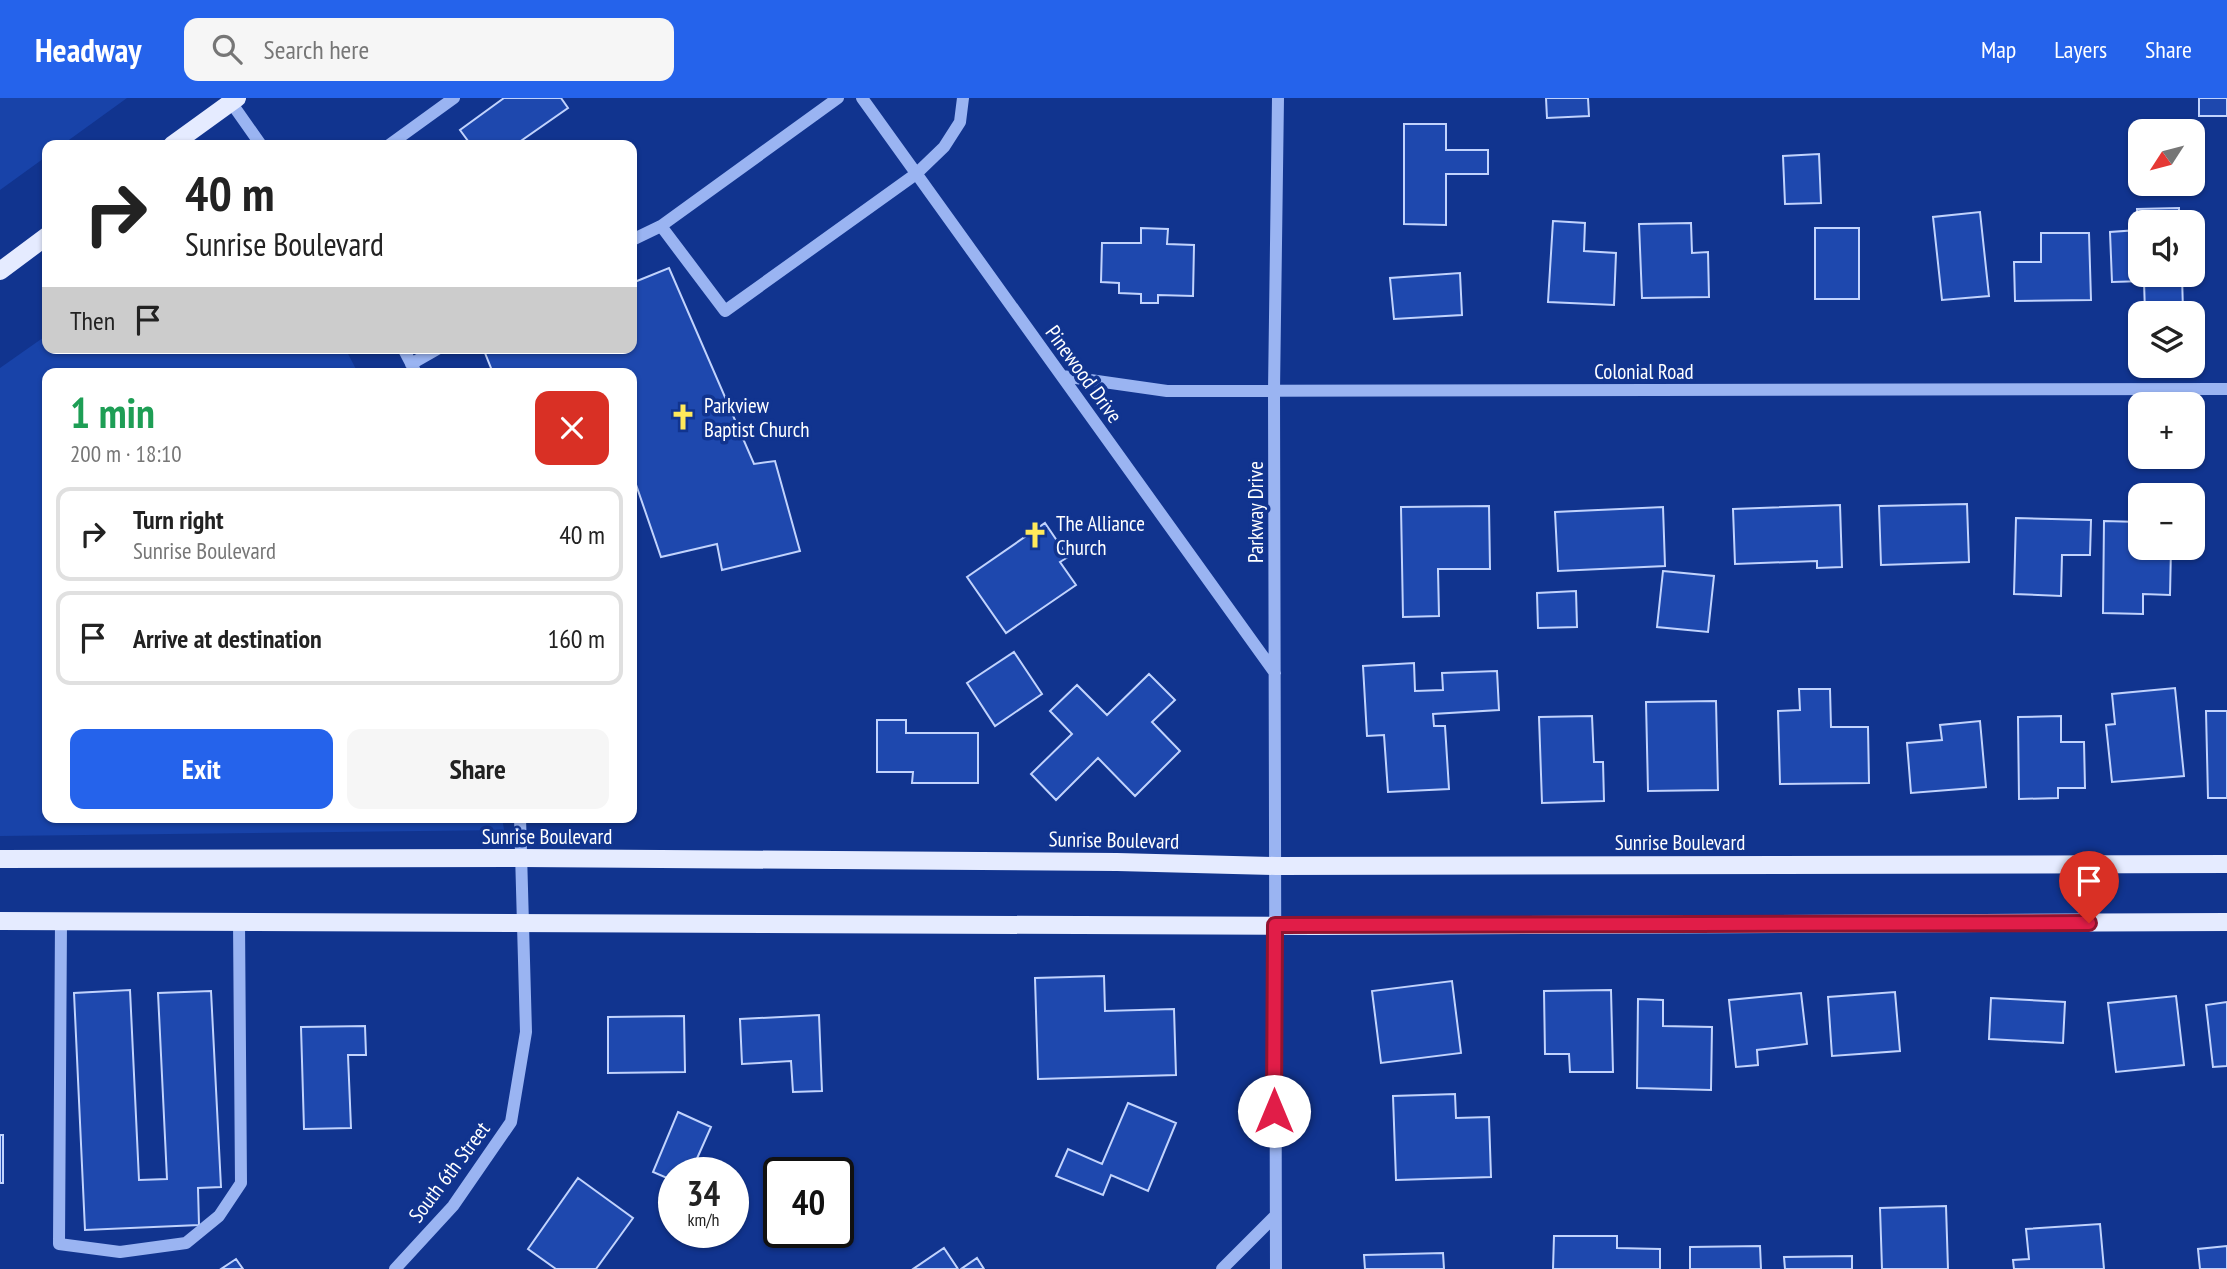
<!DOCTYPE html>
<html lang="en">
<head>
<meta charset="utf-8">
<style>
  :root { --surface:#fff; --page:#f6f6f6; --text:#222; --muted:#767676; --line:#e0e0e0; --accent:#2563eb }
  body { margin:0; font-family:"PT Sans Narrow",sans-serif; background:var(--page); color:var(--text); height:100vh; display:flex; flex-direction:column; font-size:26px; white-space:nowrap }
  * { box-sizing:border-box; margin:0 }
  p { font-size:23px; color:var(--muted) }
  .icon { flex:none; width:38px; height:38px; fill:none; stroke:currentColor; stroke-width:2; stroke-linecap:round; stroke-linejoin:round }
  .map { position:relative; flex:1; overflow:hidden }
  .panel { position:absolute; left:42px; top:270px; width:595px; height:455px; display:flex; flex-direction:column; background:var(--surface); border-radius:14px; box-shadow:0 2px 5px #0004 }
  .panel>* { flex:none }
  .top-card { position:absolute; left:42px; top:42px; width:595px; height:214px; border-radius:14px; box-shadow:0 2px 5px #0004; background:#fff; color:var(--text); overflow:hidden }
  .needle { width:46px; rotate:234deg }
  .buttons { position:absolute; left:2128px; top:21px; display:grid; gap:14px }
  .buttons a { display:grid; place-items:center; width:77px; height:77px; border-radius:14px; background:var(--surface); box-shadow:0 2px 5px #0004; font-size:35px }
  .speed { position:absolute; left:658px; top:1059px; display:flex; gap:14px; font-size:35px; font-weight:700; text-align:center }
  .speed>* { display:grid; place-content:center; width:91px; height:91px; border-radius:50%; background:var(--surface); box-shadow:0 2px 5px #0004; line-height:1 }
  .speed small { font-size:18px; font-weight:400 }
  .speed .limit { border:4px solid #111; border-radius:10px; background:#fff; color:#111 }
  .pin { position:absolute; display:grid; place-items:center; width:60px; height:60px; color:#fff; margin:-72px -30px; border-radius:50% 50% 50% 0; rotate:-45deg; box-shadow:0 0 7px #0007 }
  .pin .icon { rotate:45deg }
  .me { position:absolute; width:77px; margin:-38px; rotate:0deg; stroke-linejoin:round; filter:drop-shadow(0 0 5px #0008) }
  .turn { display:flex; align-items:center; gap:24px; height:147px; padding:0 28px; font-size:32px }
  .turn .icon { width:91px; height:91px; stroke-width:2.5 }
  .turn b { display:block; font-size:49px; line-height:60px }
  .then { display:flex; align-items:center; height:66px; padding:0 28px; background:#0003; gap:14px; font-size:26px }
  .round { display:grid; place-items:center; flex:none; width:74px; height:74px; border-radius:14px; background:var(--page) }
  .headline { display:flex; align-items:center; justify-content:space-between; height:119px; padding:0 28px }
  h1 { font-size:42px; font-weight:800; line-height:52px; color:#1e9e55 }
  .button { display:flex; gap:14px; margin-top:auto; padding:14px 28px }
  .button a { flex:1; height:80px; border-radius:14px; background:var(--accent); color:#fff; font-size:28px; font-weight:800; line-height:80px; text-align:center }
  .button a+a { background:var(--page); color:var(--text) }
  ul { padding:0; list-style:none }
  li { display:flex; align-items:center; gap:21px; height:94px; margin:0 14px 10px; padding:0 14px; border:4px solid var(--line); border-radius:14px }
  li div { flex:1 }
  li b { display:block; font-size:26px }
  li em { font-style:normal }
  header { display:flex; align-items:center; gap:42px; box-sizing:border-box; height:98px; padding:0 35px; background:var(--accent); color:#fff }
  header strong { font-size:33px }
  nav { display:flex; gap:38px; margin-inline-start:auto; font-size:24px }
  .search { width:490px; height:63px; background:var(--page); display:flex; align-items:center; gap:18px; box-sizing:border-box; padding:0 24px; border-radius:14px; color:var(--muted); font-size:26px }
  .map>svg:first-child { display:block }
</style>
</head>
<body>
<header>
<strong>Headway</strong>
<div class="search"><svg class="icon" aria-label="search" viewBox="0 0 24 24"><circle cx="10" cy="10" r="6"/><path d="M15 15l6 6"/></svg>Search here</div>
<nav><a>Map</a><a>Layers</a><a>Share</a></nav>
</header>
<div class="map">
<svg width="2227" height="1171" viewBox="0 0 2227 1171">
  <rect width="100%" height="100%" fill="#11348f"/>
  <path fill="#1843a9" d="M0 0H127L62 47H47V58L0 92Z
    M47 237V250H345L358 275H47V719H502L504 732 0 738V270Z"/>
  <path fill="#1e48ae" stroke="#c1d3fd" stroke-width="2" d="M504 0H561L568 10 515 47H471L460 32Z
    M1546 0H1588L1589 18 1547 20Z
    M2199 0H2227V18H2199Z
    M1404 26H1446V52H1488V76H1446V127L1404 126Z
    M1819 56 1821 105 1785 106 1783 58Z
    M2179 110V124H2140V177H2182L2183 214 2145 215 2144 183 2112 184 2110 134 2138 132 2137 111Z
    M1980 114 1989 198 1942 202 1933 119Z
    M1553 123 1585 125 1584 153 1616 155 1614 207 1548 204Z
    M1691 125 1692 155 1708 154 1709 199 1642 200 1639 126Z
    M1141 130 1168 131 1167 146 1194 147 1193 198 1158 197V205H1141V196L1119 195V185L1101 184 1102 145H1141Z
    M1815 130H1859V201H1815Z
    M2041 135H2089L2091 202 2015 203 2014 164H2041Z
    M669 170 754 366 775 363 800 453 722 472 717 446 661 459 632 375V275H493L483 250H632V185Z
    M1460 175 1462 217 1394 221 1390 180Z
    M1967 406 1969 464 1881 467 1879 408Z
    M1840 407 1842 469 1817 470V463L1735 466 1733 411Z
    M1489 408 1490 471H1438L1439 518 1403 519 1401 409Z
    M1663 409 1665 468 1558 473 1555 414Z
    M2016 420 2091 422 2090 457H2062L2061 498 2014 496Z
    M2104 423 2140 424V450H2171L2170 497 2143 496V516L2103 515Z
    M1045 425 1068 459 1060 464 1076 487 1006 535 967 479Z
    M1663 473 1714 478 1708 534 1657 529Z
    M1576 493 1577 529 1538 530 1537 495Z
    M1014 554 1042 596 995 628 967 585Z
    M1414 565 1415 593 1443 592 1442 575 1497 573 1499 612 1433 616 1434 628H1445L1449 691 1388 694 1384 637 1367 638 1363 568Z
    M1149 576 1175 602 1152 624 1180 653 1135 698 1098 660 1056 702 1031 676 1072 636 1050 613 1077 587 1107 617Z
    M2175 590 2184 678 2112 684 2106 627 2115 626 2112 596Z
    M1799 591H1830L1831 629H1868L1869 685 1780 686 1778 613 1800 612Z
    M1716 603 1718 692 1648 693 1646 604Z
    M2206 613H2227V700H2208Z
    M1592 618 1594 664H1603L1604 703 1542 705 1539 619Z
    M2061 618V644H2084L2085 690H2058V700L2019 701 2018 619Z
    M877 622H906V635H978V685H912L913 674H877Z
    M1980 623 1986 689 1911 695 1907 645 1942 642 1940 627Z
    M1104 878 1105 913 1174 911 1176 977 1038 981 1035 880Z
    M1452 883 1461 955 1381 965 1372 893Z
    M130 892 139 1082 167 1081 158 895 211 893 221 1089 198 1090 199 1127 85 1132 74 895Z
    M1611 892 1613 974H1570L1569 956H1545L1544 893Z
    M1895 894 1900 953 1832 958 1828 899Z
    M1801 895 1807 946 1757 952 1758 967 1736 969 1729 902Z
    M2176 898 2184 967 2116 974 2108 905Z
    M1991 900 2065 904 2063 945 1989 941Z
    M1638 901 1663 902V928L1712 929 1711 992 1637 990Z
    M2227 904V968L2213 969 2206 907Z
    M819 917 822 993 793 994 791 963 742 966 740 921Z
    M684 918 685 974 608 975V919Z
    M365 928 366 957H348L351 1030 304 1031 301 929Z
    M1455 996 1456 1020 1489 1019 1491 1079 1396 1082 1393 998Z
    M1128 1005 1176 1025 1148 1093 1111 1077 1103 1097 1056 1078 1068 1051 1102 1066Z
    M678 1014 711 1029 691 1074H674V1083L653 1074Z
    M0 1037H3V1085H0Z
    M578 1080 633 1120 596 1171H556L528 1151Z
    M1946 1108 1948 1171H1882L1880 1110Z
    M2100 1126 2104 1171H2014L2013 1162 2029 1161 2026 1131Z
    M1554 1138H1617V1150L1660 1151V1171H1553Z
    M1760 1148 1761 1171H1690V1149Z
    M2227 1148V1171H2200L2198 1151Z
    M944 1150 958 1171H913Z
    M1443 1155 1444 1171H1365L1364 1157Z
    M1852 1158V1171H1785L1784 1159Z
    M977 1160 984 1171H961Z
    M236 1161 243 1171H221Z"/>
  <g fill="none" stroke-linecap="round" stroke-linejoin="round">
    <path stroke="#9ab4f2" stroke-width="12" d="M228 0 261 47
      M838 0 661 128 725 213 916 76 944 49 960 24 963 0
      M862 0 1275 575
      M389 47 454 0
      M632 142 661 128
      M403 250 416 275
      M411 266 439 250
      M1062 278 1167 293 2227 291
      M61 823 59 1146 120 1154 186 1145 219 1118 241 1085 239 823
      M395 1171 453 1108 511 1024 526 934 520 719
      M1222 1171 1274 1119
      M1276 1171 1274 292 1278 0"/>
    <path stroke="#e5ebff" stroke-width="18" d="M172 47 237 0
      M0 173 47 138
      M0 761 522 760 1117 764 1276 768 2227 766
      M0 823 1313 828 2227 824"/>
  </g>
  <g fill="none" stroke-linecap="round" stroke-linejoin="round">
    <g stroke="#92132f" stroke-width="18">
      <path id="route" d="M1274 1013 1275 827 2089 825"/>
    </g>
    <use href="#route" stroke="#e11d48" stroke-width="12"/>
  </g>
  <defs>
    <g id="church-bare" transform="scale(2.1)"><path d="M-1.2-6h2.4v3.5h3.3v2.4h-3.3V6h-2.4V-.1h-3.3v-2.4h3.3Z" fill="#ffe95b" stroke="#11348f" stroke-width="2.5" paint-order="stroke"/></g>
  </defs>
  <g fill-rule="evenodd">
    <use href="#church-bare" x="683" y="319"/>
    <use href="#church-bare" x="1035" y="437"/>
  </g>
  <g text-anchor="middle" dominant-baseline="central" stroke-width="7" stroke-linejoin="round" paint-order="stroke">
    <g font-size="21" fill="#fff" stroke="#11348f">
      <text x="1644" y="273">Colonial Road</text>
      <text transform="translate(1084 276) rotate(54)">Pinewood Drive</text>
      <text transform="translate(1255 414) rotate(-90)">Parkway Drive</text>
      <text x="547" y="738">Sunrise Boulevard</text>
      <text transform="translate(1114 742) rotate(1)">Sunrise Boulevard</text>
      <text x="1680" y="744">Sunrise Boulevard</text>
      <text transform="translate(449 1074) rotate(-53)">South 6th Street</text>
    </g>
    <g font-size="21" fill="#fff" stroke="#11348f" text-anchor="start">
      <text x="704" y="307">Parkview<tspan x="704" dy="24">Baptist Church</tspan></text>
      <text x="1056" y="425">The Alliance<tspan x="1056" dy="24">Church</tspan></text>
    </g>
  </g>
</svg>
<div class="buttons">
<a><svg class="needle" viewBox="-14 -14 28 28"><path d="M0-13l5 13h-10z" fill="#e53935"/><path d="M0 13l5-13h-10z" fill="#767676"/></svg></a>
<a><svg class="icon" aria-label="sound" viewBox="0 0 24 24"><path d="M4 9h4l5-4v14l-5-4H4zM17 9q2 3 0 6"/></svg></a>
<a><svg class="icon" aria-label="layers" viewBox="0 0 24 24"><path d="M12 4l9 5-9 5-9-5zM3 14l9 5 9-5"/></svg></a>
<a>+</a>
<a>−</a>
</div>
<div class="speed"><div>34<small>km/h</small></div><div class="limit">40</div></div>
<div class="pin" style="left:2089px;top:825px;background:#d93025"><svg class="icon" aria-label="arrive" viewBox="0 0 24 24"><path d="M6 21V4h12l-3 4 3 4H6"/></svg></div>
<svg class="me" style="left:1274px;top:1013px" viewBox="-20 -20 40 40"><circle r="19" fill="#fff"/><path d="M0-13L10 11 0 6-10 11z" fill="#e11d48"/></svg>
<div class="top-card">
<div class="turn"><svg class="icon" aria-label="right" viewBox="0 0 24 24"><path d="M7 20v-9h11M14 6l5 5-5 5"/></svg><div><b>40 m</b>Sunrise Boulevard</div></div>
<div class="then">Then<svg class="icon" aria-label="arrive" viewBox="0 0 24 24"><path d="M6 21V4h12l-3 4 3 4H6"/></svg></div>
</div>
<section class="panel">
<div class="headline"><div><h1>1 min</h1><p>200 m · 18:10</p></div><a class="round" style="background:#d93025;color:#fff"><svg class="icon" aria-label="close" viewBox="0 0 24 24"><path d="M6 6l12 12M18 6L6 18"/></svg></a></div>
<ul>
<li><svg class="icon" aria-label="right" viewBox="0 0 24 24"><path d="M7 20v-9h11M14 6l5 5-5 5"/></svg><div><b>Turn right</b><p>Sunrise Boulevard</p></div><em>40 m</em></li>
<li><svg class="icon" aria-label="arrive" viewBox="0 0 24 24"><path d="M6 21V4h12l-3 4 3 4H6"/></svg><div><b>Arrive at destination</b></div><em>160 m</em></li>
</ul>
<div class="button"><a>Exit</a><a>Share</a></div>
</section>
</div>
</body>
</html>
